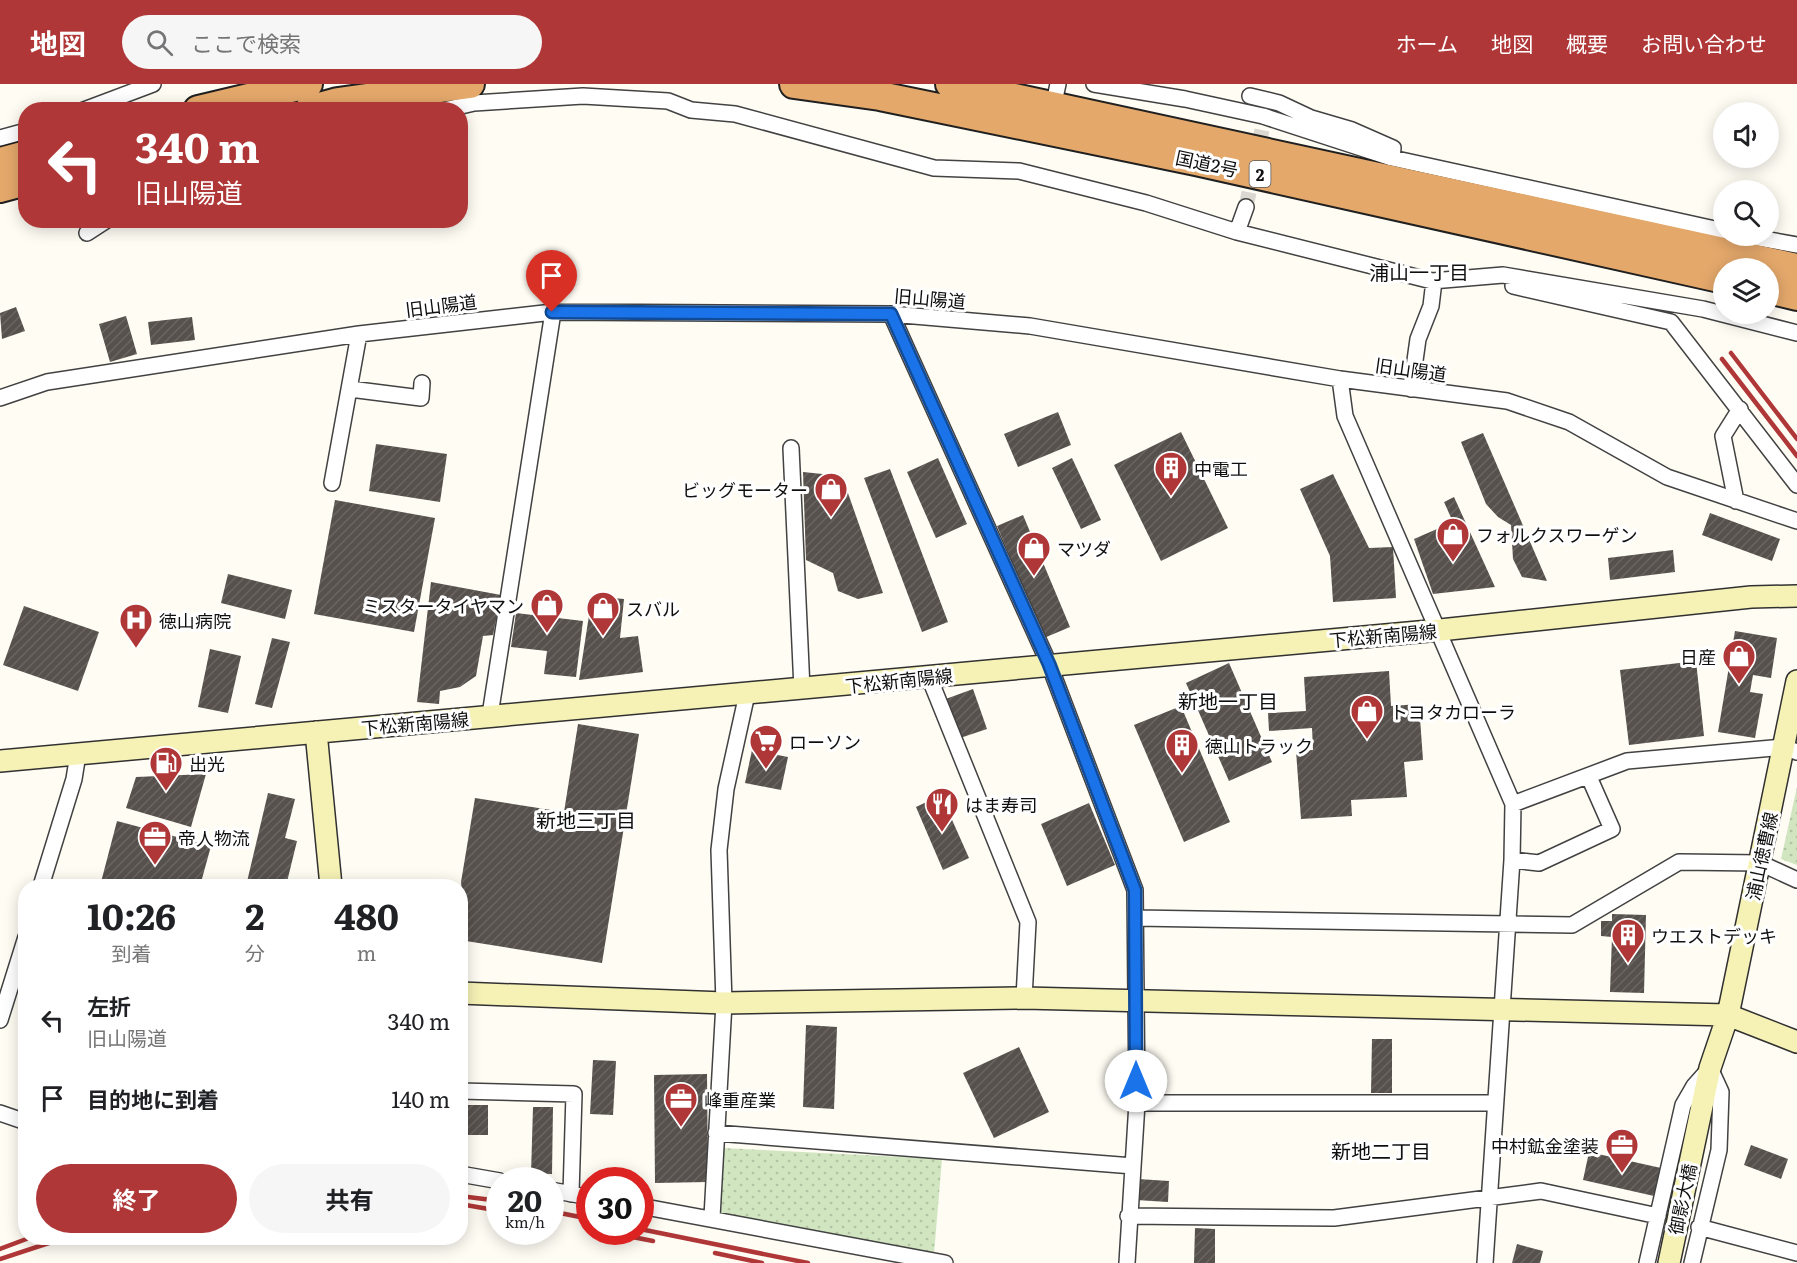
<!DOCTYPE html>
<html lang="ja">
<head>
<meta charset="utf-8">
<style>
  :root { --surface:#fff; --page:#f6f6f6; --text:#202124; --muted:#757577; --accent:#b03737 }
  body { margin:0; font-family:Literata,"Noto Sans JP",serif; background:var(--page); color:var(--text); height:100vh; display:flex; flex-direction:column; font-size:22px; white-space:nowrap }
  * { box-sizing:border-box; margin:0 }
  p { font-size:20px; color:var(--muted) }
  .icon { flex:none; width:33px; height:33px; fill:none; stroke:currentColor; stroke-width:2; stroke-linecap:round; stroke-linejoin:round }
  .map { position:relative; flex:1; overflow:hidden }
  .details { position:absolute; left:18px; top:795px; width:450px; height:366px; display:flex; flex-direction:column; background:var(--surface); border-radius:24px; box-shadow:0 3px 15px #0003 }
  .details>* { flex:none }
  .hud { position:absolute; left:18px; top:18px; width:450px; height:126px; border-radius:24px; box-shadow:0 3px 15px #0003; background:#b03737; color:#fff; overflow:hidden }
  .fabs { position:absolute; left:1713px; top:18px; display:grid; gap:12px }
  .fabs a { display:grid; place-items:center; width:66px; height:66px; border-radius:50%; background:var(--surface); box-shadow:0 3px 15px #0003; font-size:30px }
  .speed { position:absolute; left:486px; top:1083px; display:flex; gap:12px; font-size:30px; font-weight:700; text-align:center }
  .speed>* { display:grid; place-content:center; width:78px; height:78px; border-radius:50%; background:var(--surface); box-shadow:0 3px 15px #0003; line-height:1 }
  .speed small { font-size:15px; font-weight:400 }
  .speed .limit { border:9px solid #d22; background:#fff; color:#111 }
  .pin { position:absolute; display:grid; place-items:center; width:51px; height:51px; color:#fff; margin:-62px -26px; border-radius:50% 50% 50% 0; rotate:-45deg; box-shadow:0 0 6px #0007 }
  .pin .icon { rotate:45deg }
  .me { position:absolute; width:66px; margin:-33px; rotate:0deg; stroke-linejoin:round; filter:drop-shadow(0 0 4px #0008) }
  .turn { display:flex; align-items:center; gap:21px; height:126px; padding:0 18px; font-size:27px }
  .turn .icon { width:78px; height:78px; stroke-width:2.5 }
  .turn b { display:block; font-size:42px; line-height:51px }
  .eta { display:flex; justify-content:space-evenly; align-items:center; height:102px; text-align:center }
  .eta b { font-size:36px; font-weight:700; line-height:42px }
  .primary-button { display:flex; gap:12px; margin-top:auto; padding:12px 18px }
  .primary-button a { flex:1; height:69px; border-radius:36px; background:var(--accent); color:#fff; font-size:24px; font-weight:700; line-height:69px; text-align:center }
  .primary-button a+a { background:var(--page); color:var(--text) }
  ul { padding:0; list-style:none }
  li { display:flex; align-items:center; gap:18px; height:78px; padding:0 18px }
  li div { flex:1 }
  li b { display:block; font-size:22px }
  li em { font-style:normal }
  header { display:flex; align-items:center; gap:36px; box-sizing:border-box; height:84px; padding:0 30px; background:var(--accent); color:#fff }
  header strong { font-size:28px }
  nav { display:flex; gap:33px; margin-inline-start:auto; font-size:21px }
  .search { width:420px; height:54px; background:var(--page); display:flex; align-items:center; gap:15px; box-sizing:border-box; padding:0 21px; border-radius:33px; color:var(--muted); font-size:22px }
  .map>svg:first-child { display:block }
</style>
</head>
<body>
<header>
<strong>地図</strong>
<div class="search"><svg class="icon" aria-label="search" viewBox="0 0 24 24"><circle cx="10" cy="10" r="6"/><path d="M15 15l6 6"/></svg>ここで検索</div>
<nav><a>ホーム</a><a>地図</a><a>概要</a><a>お問い合わせ</a></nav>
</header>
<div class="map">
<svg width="1797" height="1179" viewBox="0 0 1797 1179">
  <defs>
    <pattern id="park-dots" width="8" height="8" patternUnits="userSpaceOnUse" patternTransform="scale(1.5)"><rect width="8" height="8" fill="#d1e5c0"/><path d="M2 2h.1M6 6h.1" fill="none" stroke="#b2c3a4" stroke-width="1.8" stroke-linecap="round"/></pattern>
    <pattern id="building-hatch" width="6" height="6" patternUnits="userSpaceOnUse" patternTransform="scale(1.5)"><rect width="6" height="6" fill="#57514d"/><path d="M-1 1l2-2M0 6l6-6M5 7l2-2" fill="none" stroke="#6a6562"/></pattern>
  </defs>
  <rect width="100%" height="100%" fill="#fefcf3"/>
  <path fill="url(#park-dots)" d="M1797 703V781L1781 775Z
    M723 1064 942 1075 934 1170 720 1129Z"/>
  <path fill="url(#building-hatch)" d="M16 223 25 247 2 255 0 229Z
    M126 232 137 270 110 278 99 240Z
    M192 233 195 256 151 261 148 238Z
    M1058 328 1071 361 1018 383 1004 350Z
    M1181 348 1228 444 1161 477 1114 381Z
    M1483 349 1547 497 1522 493 1513 475 1511 441 1498 433 1486 420 1461 358Z
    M376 360 447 370 440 418 369 407Z
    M938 374 967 440 936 454 907 388Z
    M1072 374 1101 436 1081 445 1052 384Z
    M890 385 948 538 922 548 864 394Z
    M803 388 842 392 883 509 858 515 838 507 833 489 806 476Z
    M1333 390 1369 464 1393 463 1396 514 1333 518 1330 472 1300 405Z
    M1454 413 1495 503 1433 510 1414 455 1453 438 1444 418Z
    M335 416 435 434 414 548 314 530Z
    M1710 429 1780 455 1772 477 1702 451Z
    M1023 431 1070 543 1044 554 997 442Z
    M1673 466 1675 488 1610 496 1608 474Z
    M228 490 292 506 285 535 221 519Z
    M431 498 501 511 493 551 483 552 476 592 460 603 440 607 439 620 417 618Z
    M592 512 624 515 620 554 638 552 643 588 579 596Z
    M24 522 99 548 78 607 3 581Z
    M516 529 583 537 576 593 544 590 547 567 511 563Z
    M1735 547 1777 554 1771 594 1753 591 1750 608 1763 610 1755 654 1718 648Z
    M272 554 290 558 272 624 255 620Z
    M210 565 241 572 228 629 198 623Z
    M1696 577 1704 652 1629 661 1620 586Z
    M1229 579 1272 678 1229 697 1186 599Z
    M1389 587 1391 622 1419 620 1423 676 1404 678 1407 713 1351 716 1352 732 1301 735 1296 667 1313 666 1312 644 1269 647 1268 629 1306 627 1304 593Z
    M973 605 987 645 957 655 943 616Z
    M1181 622 1230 738 1184 758 1134 641Z
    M578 640 639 650 602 879 466 857 461 798 475 714 564 728Z
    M752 666 788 673 781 706 745 699Z
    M206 690 191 743 126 724 136 693Z
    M268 709 295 715 285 754 297 757 286 802H246Z
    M941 711 969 774 943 786 916 723Z
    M1089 719 1115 781 1067 802 1041 740Z
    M117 737 211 762 200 802H100Z
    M1612 830 1646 831 1644 909 1610 908 1612 853 1601 852V837H1612Z
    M806 941 837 943 834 1025 803 1023Z
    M1372 955H1392V1009H1371Z
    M1019 963 1049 1028 994 1054 963 989Z
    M593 976 616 977 613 1031 590 1030Z
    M707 990 708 1098 655 1099 654 991Z
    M466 1021H488V1051H466Z
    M533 1023H553L552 1090H531Z
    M1751 1061 1788 1075 1781 1095 1744 1081Z
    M1589 1068 1661 1084 1654 1112 1583 1096Z
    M1138 1095 1169 1097 1168 1118 1136 1116Z
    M1195 1144 1215 1145V1179H1194Z
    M1517 1160 1543 1167 1540 1179H1512Z"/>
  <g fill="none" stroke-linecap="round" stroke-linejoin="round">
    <path stroke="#dad8d1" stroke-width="15" stroke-dasharray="15 8" stroke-linecap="butt" d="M1246 123 1262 46"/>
    <g stroke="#424242" stroke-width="18">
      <path id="street" d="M1094 0 1185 15 1263 32 1392 74 1724 147
        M1250 12 1279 19 1311 34 1352 46 1393 64 1392 74
        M84 26 153 0
        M444 26 474 19 583 12 668 17 691 26 735 30 934 84 1019 87 1146 119 1237 148 1432 197 1503 191 1703 225 1797 249
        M1052 28 1058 0
        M0 54 26 47
        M1237 148 1246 123
        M87 149 107 136
        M1747 152 1797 161
        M1513 202 1671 238 1797 401
        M891 230 1049 580 1135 806 1137 1019 1127 1179
        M1340 295 1345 332 1513 720 1512 776 1485 1179
        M350 305 421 314 422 299
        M1411 305 1418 255 1431 222 1434 197
        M0 314 47 298 359 250 553 228 891 230 1030 242 1340 295 1507 317 1569 338 1667 393 1797 437
        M791 364 802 605
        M332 399 359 250
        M1736 417 1723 352 1740 325
        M929 593 1028 838 1024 914
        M490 631 553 228
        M1513 720 1627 677 1784 663 1797 668
        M1512 776 1539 779 1612 745 1589 693
        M41 802 74 695 78 670
        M1136 834 1572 841 1679 778 1760 779 1797 796
        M0 936 26 853
        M460 1007 574 1010 571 1110
        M1137 1019H1494
        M0 1029 26 1038
        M716 1049 1133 1082
        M460 1090 500 1097
        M550 1106 590 1113
        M640 1122 945 1179
        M1128 1132 1334 1134 1541 1107 1658 1132
        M712 1133 724 919 719 766 726 705 747 610
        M1699 1143 1797 1169
        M1647 1179 1683 1021 1694 1002 1710 984 1721 1008 1719 1066 1692 1179"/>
    </g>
    <g stroke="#313131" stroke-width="24">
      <path id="secondary" d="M316 648 331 802
        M0 677 1440 546 1751 513 1797 512
        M460 909 724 919 1024 914 1728 931 1797 958
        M1669 1179 1710 984 1728 931 1797 597"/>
    </g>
    <g stroke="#202020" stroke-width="32">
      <path id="highway" d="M794 0 880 12 1196 77 1724 195
        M950 0 1797 184
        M198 26 308 0
        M309 26 338 18 470 0
        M0 78 26 71
        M0 104 26 97
        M1768 205 1797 212"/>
    </g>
    <use href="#street" stroke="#fff" stroke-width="15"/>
    <use href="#secondary" stroke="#f6f2b6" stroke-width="21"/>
    <use href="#highway" stroke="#e4a86b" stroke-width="28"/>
    <path stroke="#b03737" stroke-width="4.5" d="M1731 269 1797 355
      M1722 275 1797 372
      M460 1112 500 1117
      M460 1120 500 1127
      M550 1127 590 1135
      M640 1145 808 1179
      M607 1148 653 1157
      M0 1165 29 1154
      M715 1169 762 1179
      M0 1175 64 1154"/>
  </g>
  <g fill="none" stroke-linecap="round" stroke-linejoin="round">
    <g stroke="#114b97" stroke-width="15">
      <path id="route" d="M552 228 891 230 1049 580 1135 806 1136 997"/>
    </g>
    <use href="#route" stroke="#1a73e8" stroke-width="10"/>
  </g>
  <defs>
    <g id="building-pin" transform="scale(1.725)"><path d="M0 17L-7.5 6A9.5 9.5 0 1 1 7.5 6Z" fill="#b03737" stroke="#fff"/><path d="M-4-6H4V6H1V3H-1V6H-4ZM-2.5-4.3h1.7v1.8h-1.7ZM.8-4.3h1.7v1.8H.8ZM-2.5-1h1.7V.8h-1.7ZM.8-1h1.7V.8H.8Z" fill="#fff"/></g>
    <g id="shop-pin" transform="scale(1.725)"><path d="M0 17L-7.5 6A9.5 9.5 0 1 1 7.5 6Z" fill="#b03737" stroke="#fff"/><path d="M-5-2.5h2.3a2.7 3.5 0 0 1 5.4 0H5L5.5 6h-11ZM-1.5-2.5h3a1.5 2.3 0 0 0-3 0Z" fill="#fff"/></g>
    <g id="hospital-pin" transform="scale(1.725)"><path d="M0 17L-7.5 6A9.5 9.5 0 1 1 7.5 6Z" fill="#b03737" stroke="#fff"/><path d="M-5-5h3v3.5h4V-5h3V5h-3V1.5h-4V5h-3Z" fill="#fff"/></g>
    <g id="supermarket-pin" transform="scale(1.725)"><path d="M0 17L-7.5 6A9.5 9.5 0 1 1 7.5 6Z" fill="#b03737" stroke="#fff"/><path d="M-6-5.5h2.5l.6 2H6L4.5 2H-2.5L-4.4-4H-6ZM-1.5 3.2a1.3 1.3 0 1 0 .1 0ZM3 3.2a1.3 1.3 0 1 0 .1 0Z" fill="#fff"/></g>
    <g id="fuel-pin" transform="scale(1.725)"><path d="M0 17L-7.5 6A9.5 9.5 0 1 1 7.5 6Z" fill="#b03737" stroke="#fff"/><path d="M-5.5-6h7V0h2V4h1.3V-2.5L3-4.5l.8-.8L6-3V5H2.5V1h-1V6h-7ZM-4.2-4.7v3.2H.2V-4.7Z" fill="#fff"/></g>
    <g id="restaurant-pin" transform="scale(1.725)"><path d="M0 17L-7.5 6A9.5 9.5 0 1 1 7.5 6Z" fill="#b03737" stroke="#fff"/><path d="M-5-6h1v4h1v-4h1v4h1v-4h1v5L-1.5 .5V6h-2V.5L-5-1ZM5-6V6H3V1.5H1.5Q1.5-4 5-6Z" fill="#fff"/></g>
    <g id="office-pin" transform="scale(1.725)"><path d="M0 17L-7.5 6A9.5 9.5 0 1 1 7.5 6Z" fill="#b03737" stroke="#fff"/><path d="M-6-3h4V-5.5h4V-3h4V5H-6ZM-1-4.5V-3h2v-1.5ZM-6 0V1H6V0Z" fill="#fff"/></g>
  </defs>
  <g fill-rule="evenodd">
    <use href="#building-pin" x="1171" y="384"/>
    <use href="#shop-pin" x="831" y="405"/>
    <use href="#shop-pin" x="1453" y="450"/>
    <use href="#shop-pin" x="1034" y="464"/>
    <use href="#shop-pin" x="547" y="521"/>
    <use href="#shop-pin" x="603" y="524"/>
    <use href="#hospital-pin" x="136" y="536"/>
    <use href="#shop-pin" x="1739" y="572"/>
    <use href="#shop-pin" x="1367" y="627"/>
    <use href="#supermarket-pin" x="766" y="657"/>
    <use href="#building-pin" x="1182" y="661"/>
    <use href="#fuel-pin" x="166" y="679"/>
    <use href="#restaurant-pin" x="942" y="720"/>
    <use href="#office-pin" x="155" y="753"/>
    <use href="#building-pin" x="1628" y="851"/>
    <use href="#office-pin" x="681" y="1015"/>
    <use href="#office-pin" x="1622" y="1061"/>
  </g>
  <g text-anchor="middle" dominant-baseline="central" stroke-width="6" stroke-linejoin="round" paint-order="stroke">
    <rect fill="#fff" stroke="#575757" stroke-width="1.5" x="1249.5" y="77" width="21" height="26" rx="4.5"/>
    <g font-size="16" font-weight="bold" fill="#0f0f0f">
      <text x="1260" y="90">2</text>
    </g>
    <g font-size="18" fill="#0f0f0f" stroke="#fff">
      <text transform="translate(1207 79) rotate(12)">国道2号</text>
      <text transform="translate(930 214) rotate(5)">旧山陽道</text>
      <text transform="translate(441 221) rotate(-7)">旧山陽道</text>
      <text transform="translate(1411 285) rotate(8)">旧山陽道</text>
      <text transform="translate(1383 551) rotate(-5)">下松新南陽線</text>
      <text transform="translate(899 596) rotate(-6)">下松新南陽線</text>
      <text transform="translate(415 639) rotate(-5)">下松新南陽線</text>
      <text transform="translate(1761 772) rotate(-78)">浦山徳曹線</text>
      <text transform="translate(1682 1115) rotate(-78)">御影大橋</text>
    </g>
    <g font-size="18" fill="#0f0f0f" stroke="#fff" text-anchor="start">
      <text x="1194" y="384">中電工</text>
      <text x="808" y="405" text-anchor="end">ビッグモーター</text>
      <text x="1476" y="450">フォルクスワーゲン</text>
      <text x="1057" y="464">マツダ</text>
      <text x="524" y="521" text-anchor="end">ミスタータイヤマン</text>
      <text x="626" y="524">スバル</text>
      <text x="159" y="536">徳山病院</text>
      <text x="1716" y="572" text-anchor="end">日産</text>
      <text x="1390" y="627">トヨタカローラ</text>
      <text x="789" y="657">ローソン</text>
      <text x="1205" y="661">徳山トラック</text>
      <text x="189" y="679">出光</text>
      <text x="965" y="720">はま寿司</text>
      <text x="178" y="753">帝人物流</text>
      <text x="1651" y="851">ウエストデッキ</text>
      <text x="704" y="1015">峰重産業</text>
      <text x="1599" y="1061" text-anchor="end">中村鉱金塗装</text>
    </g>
    <g font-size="20" fill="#0f0f0f" stroke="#fff">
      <text x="1419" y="187">浦山一丁目</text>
      <text x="1228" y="616">新地一丁目</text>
      <text x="586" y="735">新地三丁目</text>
      <text x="1381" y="1066">新地二丁目</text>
    </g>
  </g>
</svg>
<div class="fabs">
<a><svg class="icon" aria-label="sound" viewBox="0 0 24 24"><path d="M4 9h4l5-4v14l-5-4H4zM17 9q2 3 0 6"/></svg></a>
<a><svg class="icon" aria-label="search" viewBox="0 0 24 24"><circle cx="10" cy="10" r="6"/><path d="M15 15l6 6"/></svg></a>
<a><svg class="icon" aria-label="layers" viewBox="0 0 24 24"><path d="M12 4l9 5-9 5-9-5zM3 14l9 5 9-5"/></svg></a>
</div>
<div class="speed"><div>20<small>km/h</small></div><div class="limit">30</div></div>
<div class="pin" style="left:552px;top:228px;background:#d93025"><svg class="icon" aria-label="arrive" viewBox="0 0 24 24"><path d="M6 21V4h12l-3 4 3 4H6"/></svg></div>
<svg class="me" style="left:1136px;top:997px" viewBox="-20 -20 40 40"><circle r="19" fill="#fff"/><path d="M0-13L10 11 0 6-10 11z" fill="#1a73e8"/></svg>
<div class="hud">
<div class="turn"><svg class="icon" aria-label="left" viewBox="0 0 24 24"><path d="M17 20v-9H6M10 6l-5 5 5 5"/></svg><div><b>340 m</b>旧山陽道</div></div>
</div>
<section class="details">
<div class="eta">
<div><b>10:26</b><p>到着</p></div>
<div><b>2</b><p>分</p></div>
<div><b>480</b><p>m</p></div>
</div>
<ul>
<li><svg class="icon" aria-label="left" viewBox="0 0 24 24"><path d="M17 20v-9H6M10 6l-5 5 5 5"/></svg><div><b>左折</b><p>旧山陽道</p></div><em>340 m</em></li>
<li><svg class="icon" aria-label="arrive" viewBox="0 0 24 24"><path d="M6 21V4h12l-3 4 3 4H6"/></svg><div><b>目的地に到着</b></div><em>140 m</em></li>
</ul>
<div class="primary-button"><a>終了</a><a>共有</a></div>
</section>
</div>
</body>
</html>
